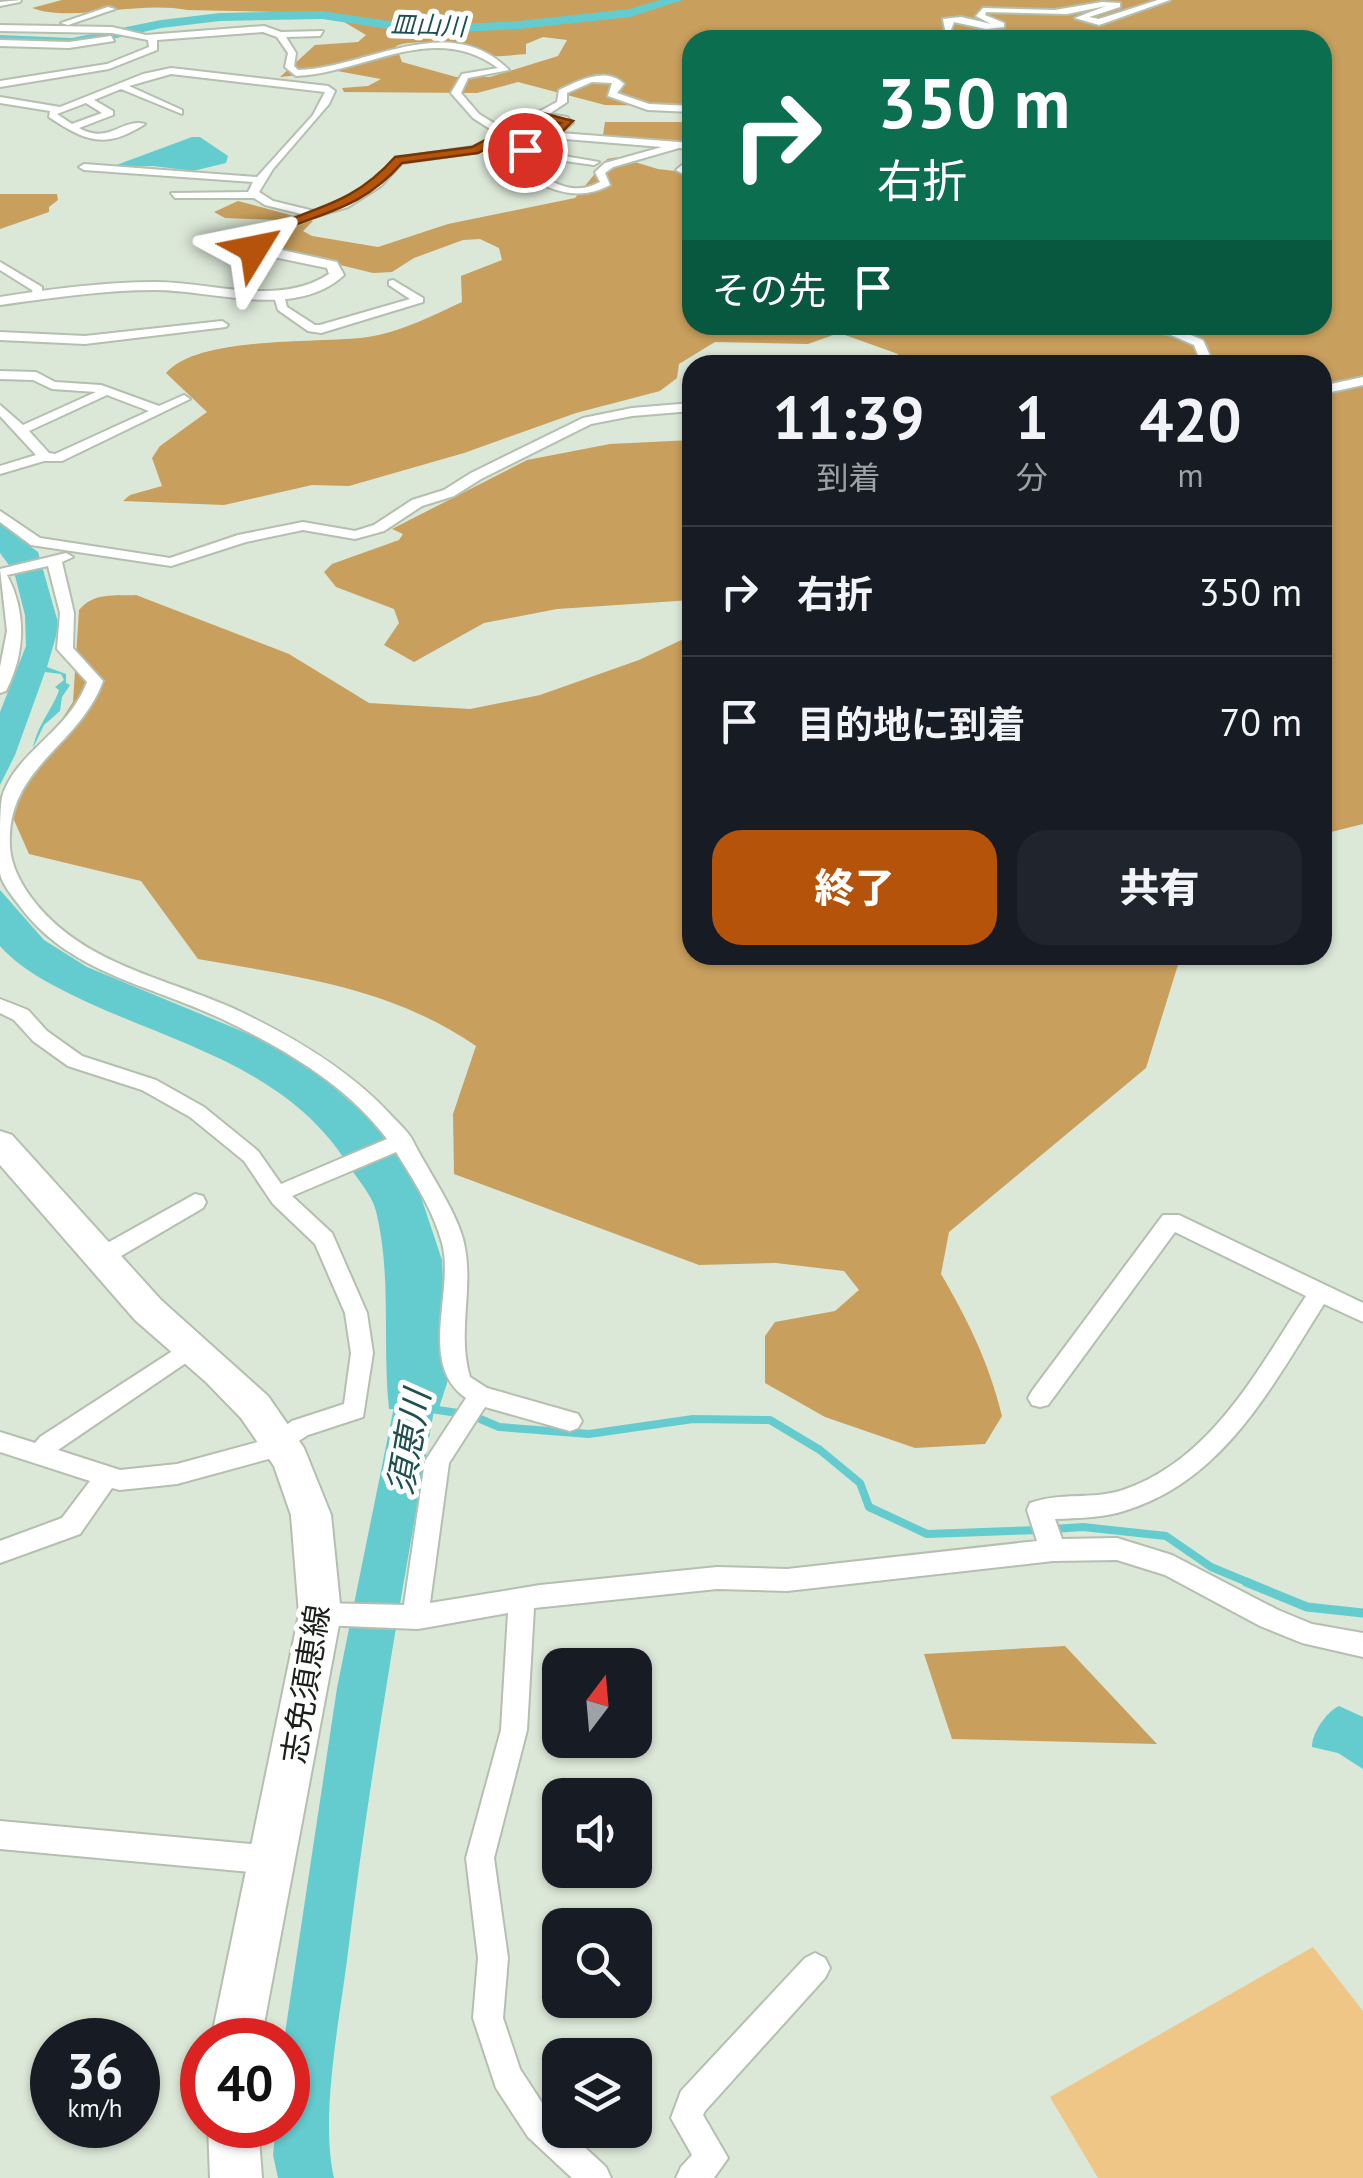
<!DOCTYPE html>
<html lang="ja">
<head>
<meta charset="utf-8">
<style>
  :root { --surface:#171b24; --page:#20242c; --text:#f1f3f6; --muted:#9ea1a6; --line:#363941; --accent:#b45309 }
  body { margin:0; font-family:"PT Sans","Noto Sans JP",sans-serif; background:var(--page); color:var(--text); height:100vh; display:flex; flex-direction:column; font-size:38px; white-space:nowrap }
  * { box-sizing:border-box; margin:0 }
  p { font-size:32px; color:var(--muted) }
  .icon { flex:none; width:55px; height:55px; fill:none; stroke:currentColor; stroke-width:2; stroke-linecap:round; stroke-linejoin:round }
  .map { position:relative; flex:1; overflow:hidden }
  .side { position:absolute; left:682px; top:355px; width:650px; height:610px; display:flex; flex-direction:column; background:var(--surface); border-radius:30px; box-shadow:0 2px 8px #0004 }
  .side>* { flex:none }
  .guide { position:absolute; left:682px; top:30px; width:650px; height:305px; border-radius:30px; box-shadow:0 2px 8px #0004; background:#0b6e4f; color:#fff; overflow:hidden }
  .needle { width:65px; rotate:16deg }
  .tools { position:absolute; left:542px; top:1648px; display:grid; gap:20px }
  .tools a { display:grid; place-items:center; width:110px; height:110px; border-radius:20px; background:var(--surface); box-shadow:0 2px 8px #0004; font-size:50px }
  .speed { position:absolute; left:30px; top:2018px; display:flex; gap:20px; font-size:50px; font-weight:700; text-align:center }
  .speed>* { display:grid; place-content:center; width:130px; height:130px; border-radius:50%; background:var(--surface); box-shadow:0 2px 8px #0004; line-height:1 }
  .speed small { font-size:25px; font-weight:400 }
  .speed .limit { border:15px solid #d22; background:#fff; color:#111 }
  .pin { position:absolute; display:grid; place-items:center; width:85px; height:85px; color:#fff; margin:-42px; border:5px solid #fff; border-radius:50%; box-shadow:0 2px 10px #0007 }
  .me { position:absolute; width:110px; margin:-55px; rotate:55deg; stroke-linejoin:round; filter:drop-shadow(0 0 8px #0008) }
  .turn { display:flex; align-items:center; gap:35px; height:210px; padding:0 30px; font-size:45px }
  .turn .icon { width:130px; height:130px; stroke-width:2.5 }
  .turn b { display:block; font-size:70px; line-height:85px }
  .then { display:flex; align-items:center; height:95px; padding:0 30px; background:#0003; gap:20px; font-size:38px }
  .eta { display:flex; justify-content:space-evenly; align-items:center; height:170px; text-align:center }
  .eta b { font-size:60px; font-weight:800; line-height:70px }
  .primary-button { display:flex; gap:20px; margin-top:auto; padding:20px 30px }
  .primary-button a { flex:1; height:115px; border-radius:30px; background:var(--accent); color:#fff; font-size:40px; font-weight:800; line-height:115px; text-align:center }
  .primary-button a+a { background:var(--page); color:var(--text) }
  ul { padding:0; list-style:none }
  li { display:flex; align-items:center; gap:30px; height:130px; padding:0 30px; border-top:2px solid var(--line) }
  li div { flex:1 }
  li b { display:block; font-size:38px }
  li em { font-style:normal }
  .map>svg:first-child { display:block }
</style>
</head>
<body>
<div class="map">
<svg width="1363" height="2178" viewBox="0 0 1363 2178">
  <rect width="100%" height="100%" fill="#dbe7d7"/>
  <path fill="#efc686" d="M1313 1947 1363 2011V2178H1098L1050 2097Z"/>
  <path fill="#c89f5d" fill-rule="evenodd" d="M62 0H1363V824L1323 834 1322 365H893L898 354 845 335 836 334 808 344 715 342 679 364 677 378 660 391 576 413 464 453 349 486 312 485 224 505 123 501 130 495 162 486 152 458 160 446 207 412 166 373C199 335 317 344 368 337 400 332 432 316 462 302L461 276 502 260 499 248 480 239 463 240 414 258 392 272 373 273 270 248 264 242 278 220 225 218 214 212 238 201 313 221 303 231 312 236 378 247 448 224 575 198 607 159 618 157 658 169 692 173V325H1322V40H692V106L605 105 518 82 477 93 344 92 342 88 368 86 381 79 337 71 280 77 315 45 358 42 366 35 329 13 188 10C137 0 72 23 32 8ZM543 37 567 40 558 56 490 77H456L402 62 396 46C424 36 456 51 485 55 498 58 512 55 526 54V44Z
    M605 122H692V143L603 135Z
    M0 194H57L58 200 49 207V212L0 229Z
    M692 440V600L557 609 484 623 414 662 384 645 399 623 394 609 336 587 324 572 332 564 399 540 403 534 392 529 527 460 610 444Z
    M136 595 289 654 369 703 470 709 540 695 639 660 692 635V955H1181L1146 1068 949 1232 941 1274C968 1320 989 1363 1002 1416L985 1444 915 1448 825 1417 765 1383V1336L775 1322 835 1311 859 1290 844 1271 776 1263 699 1265 454 1174 453 1114 476 1046C390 987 298 977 198 959L141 881 29 854 10 811 32 765 73 702 79 610C94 592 114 596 136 595Z
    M1065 1646 1157 1744 952 1739 924 1654Z"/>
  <path fill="#64cccf" d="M192 137H200L228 156 226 163 193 171 153 166 111 167Z
    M0 524 38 552 59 626 47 667 66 674V683L70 685 62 697 60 711 44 725 33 748C38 723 53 709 59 690L55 687 64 680 61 674 45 672 15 755 0 785V712L26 646 25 615 14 572 0 553Z
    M0 890 44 940 87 967 261 1039 308 1065 393 1139 420 1194 442 1260 448 1380 438 1411 389 1409C382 1343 392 1276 376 1211 372 1195 358 1180 349 1166 290 1071 184 1046 89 1003 58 988 23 972 0 946Z
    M1339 1706 1363 1717V1769L1338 1753 1312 1747C1312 1733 1326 1712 1339 1706Z"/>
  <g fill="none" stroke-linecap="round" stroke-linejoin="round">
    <path stroke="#64cccf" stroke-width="8" d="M431 1409 471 1415 499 1427 589 1434 693 1419 770 1420 820 1450 860 1483 869 1507 927 1534 1040 1530
      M1053 1529 1083 1527 1166 1536 1211 1567 1252 1584"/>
    <path stroke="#64cccf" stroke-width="9" d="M1246 1582 1307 1607 1363 1613"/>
    <path fill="#64cccf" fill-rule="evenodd" d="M660 0H683L630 17 519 29 422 34 322 19 220 21 161 28 72 48 0 45V35L72 38 161 20 220 13 322 11 422 26 519 21 629 9Z
      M418 1348 432 1353 440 1377C405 1571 371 1764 347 1960 339 2023 320 2118 334 2178H278L273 2155 276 2125H288V2040H284L337 1688 400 1377 398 1364 404 1353Z"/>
    <g stroke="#b4bfb0" stroke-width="4">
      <path id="minor" d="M21 0 20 2 0 6V2Z
        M1158 0H1170L1099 25 1075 18 1106 6 1067 14 986 12 985 15 1004 23V27L986 29 954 22 947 40H939L945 30 943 19 961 17 991 24 976 16 983 8 1055 10 1102 2 1120 3V7L1089 17 1099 19Z
        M108 7 115 9 68 25 61 23Z
        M0 25 112 27 146 35 264 26 281 32 323 31 320 36 286 37 296 53 294 66 298 70C367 68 449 9 509 70L468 78 461 93 479 114 505 130 557 102 559 90C578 81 606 66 624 84L617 93 649 104 692 106V112L648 110 608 96 612 83 592 82 567 93V102L549 114 567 117 573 123 560 133 692 143V149L679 148 613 167 605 173 610 185C573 205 538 186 508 162L519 150 524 149 562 123 541 118 478 152 402 163 381 186 348 207 314 217 265 205 254 198H175L171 193 248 192 253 182 84 170 79 167 84 164 257 177 313 115 325 92 171 74 129 86 182 110V114L121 89 94 100 113 111V115L79 128C110 145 121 118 145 124 105 150 85 141 49 117L50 111 0 103V97L60 107 143 74 171 68 328 86 335 91 329 104 273 169 259 192 273 201 314 211 340 203 373 182 396 158 473 147 498 134 473 118 451 93 462 74 498 68C434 20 365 73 296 76L285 67 288 53 277 37 263 32 157 40V50L109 69 0 87V81L107 64 149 47 148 40 112 33 0 31ZM86 103 102 113 72 124 57 114ZM553 138 662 147 605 163 595 172 600 182C570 199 546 178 520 162L528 156 594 165 599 162 535 151Z
        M111 36 114 41 69 48 0 46V40L69 42Z
        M692 157V165L687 169 692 172V179L676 170Z
        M0 262 42 287V297H34L32 290 0 270Z
        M393 280 423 298V302L321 333 308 331 278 310 273 293 283 291 287 307 315 325H320L410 299 389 285V281Z
        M222 321 228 325 226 327 85 344 0 340V332L85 336Z
        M1128 325 1174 328 1203 340 1214 365H1202L1194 345 1171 335Z
        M0 371 36 372 55 382 101 385 159 406 184 395 190 399 62 461H44L0 474V466L36 455 0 416V405L23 425 96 392 52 389 33 380 0 379ZM107 395 149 411 55 454 49 453 29 431Z
        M1363 377V385L1322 394V386Z
        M692 403V411L632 416 591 424 481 479 454 496 422 506 384 531 355 539 303 530 246 542 171 566 31 545 0 522V511L40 538 170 558 238 535 303 522 355 531 374 525 412 500 444 490 471 473 583 418 632 408Z
        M66 553 73 557 62 562 74 613 73 648 103 681C79 747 5 768 10 847 11 865 20 882 30 896 80 965 166 977 239 1011 293 1037 348 1069 389 1113 396 1121 409 1132 413 1141 427 1170 460 1215 465 1248 473 1291 457 1334 470 1377L487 1388 578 1414 582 1421 578 1428 570 1431 485 1407 449 1463 430 1603 540 1585 717 1567 787 1569 1037 1541 1027 1510 1030 1503C1060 1492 1093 1500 1123 1490 1212 1460 1258 1369 1306 1296L1175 1232 1048 1405 1040 1407 1032 1405 1028 1398 1032 1391 1163 1215H1179L1363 1303V1322L1324 1304C1272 1386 1224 1481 1124 1511 1102 1518 1078 1518 1055 1519L1062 1539 1117 1538 1172 1555 1278 1610 1312 1624 1363 1633V1657L1302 1643 1260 1626 1165 1575 1117 1560 1053 1561 787 1591 717 1589 534 1608 527 1730 494 1858 508 1958 503 2018 520 2069 550 2115 560 2124V2130H566L606 2167 611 2178H572L528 2137 496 2088 473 2018 478 1958 466 1858 501 1730 508 1613 418 1629 320 1625 311 1622 307 1614 311 1606 320 1603 404 1605 425 1461 466 1398C417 1364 455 1291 442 1243 434 1212 413 1179 396 1152L292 1196 332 1233 367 1313 373 1353 363 1417 308 1435 272 1458 177 1484 120 1490 112 1488 80 1534 0 1563V1541L62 1518 90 1481 0 1452V1432L35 1443 40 1437 191 1339 199 1342 202 1348 199 1354 58 1450 120 1470 177 1464 265 1440 292 1421 344 1404 351 1353 345 1313 315 1244 273 1204 244 1161 190 1117 142 1090 68 1066 33 1041 14 1020 0 1013V999L28 1010 47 1031 82 1056 156 1080 204 1107 258 1151 281 1184 387 1139C347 1085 283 1048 222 1019 151 985 68 973 19 905 12 896 2 884 0 873 0 863 0 852 0 842 0 828 0 810 2 797 16 751 68 733 87 682L57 649 60 613 48 566 7 575C27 613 25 654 6 691L0 693V667L7 631 0 569Z
        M195 1194 203 1196 206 1202 203 1208 109 1263H93L90 1257 93 1251Z
        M0 1821 273 1846 283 1850 287 1860 283 1870 273 1874 0 1849Z
        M815 1953 825 1958 830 1968 825 1978 705 2111 703 2115 728 2158 714 2178H676L681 2167 692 2155 671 2118 681 2091 805 1958Z"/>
    </g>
    <g stroke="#b4bfb0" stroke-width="4">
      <path id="tertiary" d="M309 211 321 214 275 234 259 245 337 262 344 275C296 320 213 290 155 290 103 290 51 298 0 305V297C51 289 103 282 155 282 211 282 279 307 329 274L327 268 249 252 245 244 265 228Z"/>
    </g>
    <g stroke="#b4bfb0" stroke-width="4">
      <path id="primary" d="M0 1131 12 1135 161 1300 268 1396 304 1448 331 1515 341 1614 261 2040H211L299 1614 291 1515 274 1466 241 1418 206 1382 135 1320 0 1165Z
        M208 2125H258L262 2178H210Z"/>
    </g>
    <use href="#minor" fill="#fff" fill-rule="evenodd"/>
    <use href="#tertiary" fill="#fff" fill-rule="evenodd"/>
    <use href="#primary" fill="#fff" fill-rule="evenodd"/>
  </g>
  <path fill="#b45309" stroke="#753606" stroke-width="2.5" d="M539 112 573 121 556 138 525 154 521 148 560 123 540 119 478 153 402 163C357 214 317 211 261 240L258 252 248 249 251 236C308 207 349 209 395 157L472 147Z"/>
  <g text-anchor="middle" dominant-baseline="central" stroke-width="10" stroke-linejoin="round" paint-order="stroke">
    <g font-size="25" font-style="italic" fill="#204f50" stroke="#fff">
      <text transform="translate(428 25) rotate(2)">皿山川</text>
    </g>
    <g font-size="32" fill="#1c201a" stroke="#fff">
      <text transform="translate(305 1684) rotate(-81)">志免須恵線</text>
    </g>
    <g font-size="35" font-style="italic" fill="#204f50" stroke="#fff">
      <text transform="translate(408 1442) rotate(-80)">須恵川</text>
    </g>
  </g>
</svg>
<div class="tools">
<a><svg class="needle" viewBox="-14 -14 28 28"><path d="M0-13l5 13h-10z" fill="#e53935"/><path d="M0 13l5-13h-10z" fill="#9ea1a6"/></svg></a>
<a><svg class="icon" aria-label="sound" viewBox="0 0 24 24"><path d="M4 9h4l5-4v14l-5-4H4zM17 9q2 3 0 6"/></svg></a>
<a><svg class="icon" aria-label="search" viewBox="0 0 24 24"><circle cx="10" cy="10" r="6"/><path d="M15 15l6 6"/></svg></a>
<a><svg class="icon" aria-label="layers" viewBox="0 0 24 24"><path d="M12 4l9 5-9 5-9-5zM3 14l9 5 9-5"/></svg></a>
</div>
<div class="speed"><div>36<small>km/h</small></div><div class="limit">40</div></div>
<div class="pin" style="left:525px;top:150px;background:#d93025"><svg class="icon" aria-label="arrive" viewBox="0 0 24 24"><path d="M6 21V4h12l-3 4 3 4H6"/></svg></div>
<svg class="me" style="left:254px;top:249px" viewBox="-20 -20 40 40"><path d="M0-17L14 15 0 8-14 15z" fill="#b45309" stroke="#fff" stroke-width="4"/></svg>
<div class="guide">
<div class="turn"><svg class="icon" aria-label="right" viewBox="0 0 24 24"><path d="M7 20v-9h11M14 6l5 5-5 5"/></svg><div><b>350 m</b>右折</div></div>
<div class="then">その先<svg class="icon" aria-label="arrive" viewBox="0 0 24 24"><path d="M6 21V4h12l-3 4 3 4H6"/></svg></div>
</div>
<section class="side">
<div class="eta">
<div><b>11:39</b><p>到着</p></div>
<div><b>1</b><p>分</p></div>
<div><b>420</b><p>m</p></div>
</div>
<ul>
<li><svg class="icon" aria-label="right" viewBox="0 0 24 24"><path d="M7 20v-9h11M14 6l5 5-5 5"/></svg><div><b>右折</b></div><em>350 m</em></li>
<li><svg class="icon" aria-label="arrive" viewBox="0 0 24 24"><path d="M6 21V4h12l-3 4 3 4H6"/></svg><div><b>目的地に到着</b></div><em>70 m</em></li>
</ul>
<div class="primary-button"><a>終了</a><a>共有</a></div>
</section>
</div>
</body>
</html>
